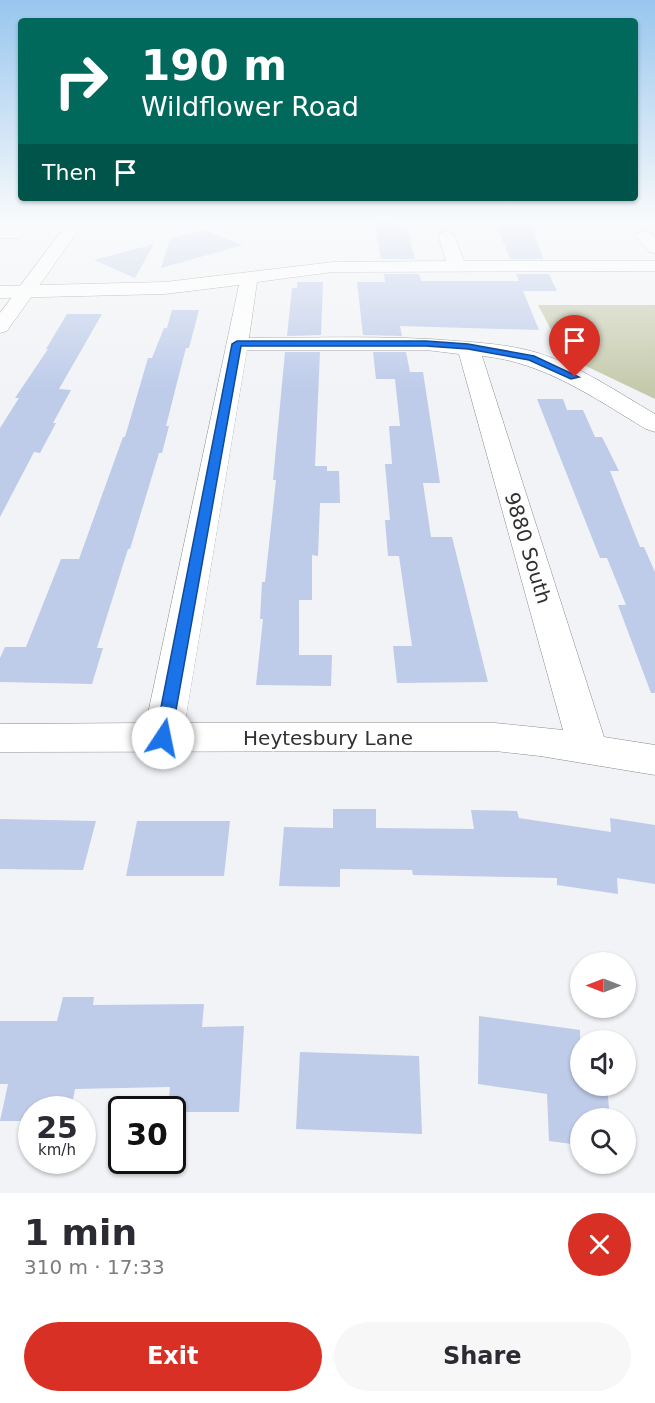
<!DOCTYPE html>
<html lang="en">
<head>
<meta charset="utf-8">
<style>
  :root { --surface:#fff; --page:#f7f7f7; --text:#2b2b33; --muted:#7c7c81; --accent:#d93025 }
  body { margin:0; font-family:"DejaVu Sans",sans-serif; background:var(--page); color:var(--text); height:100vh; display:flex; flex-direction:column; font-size:22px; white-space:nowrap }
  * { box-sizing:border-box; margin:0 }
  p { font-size:20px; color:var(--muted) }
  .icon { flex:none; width:33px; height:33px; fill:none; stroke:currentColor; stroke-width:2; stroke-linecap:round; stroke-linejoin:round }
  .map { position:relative; height:1193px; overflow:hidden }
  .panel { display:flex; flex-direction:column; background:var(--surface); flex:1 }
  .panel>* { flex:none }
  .hud { position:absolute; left:18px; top:18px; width:620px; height:183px; border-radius:6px; box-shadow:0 2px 4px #0004; background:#00695c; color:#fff; overflow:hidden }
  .needle { width:39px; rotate:270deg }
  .tools { position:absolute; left:570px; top:952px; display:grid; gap:12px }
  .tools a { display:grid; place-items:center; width:66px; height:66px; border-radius:50%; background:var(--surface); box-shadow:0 2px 4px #0004; font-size:30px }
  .speed { position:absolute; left:18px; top:1096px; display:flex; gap:12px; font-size:30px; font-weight:700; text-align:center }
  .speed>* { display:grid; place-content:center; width:78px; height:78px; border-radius:50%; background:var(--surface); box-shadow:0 2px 4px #0004; line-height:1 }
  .speed small { font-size:15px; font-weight:400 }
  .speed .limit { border:3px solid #111; border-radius:9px; background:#fff; color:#111 }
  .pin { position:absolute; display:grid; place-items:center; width:51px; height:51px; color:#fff; margin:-62px -26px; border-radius:50% 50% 50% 0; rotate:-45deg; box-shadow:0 0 6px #0007 }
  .pin .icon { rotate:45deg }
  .me { position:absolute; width:66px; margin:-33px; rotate:11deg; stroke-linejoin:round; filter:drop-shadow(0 0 4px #0008) }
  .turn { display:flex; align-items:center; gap:21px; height:126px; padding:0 24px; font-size:27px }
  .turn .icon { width:78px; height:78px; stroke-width:2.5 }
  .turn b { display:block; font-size:42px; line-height:51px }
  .then { display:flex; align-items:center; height:57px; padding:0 24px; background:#0003; gap:12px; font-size:22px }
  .round { display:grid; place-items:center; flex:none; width:63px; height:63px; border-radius:32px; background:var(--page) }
  .headline { display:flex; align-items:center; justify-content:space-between; height:102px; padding:0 24px }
  h1 { font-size:36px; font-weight:700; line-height:45px }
  .primary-button { display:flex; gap:12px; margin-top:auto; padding:12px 24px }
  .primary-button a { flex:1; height:69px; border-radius:36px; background:var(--accent); color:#fff; font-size:24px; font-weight:700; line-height:69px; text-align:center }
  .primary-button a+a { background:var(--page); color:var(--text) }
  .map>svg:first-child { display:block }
</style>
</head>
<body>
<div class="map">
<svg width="655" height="1193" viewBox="0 0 655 1193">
  <rect width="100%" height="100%" fill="#f1f3f6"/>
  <path fill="#c6caac" d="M538 305H655V399L565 356Z"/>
  <path fill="#beccea" d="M374 221 406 225 415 259H381Z
    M501 224 532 225 543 259H510L498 229H503Z
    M203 230 243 245 161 268 170 239Z
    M154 244 135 278 94 260Z
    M384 274H419L421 281H519L516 274H549L557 291H523L539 330 400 326 402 336 363 335 357 282H385Z
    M297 282H323L321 335 287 336 292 288H297Z
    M172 310H199L189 348H186L181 367 166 426H169L162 453H159L130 549H128L97 648H103L92 684 0 682V658L5 647H26L61 559H79L123 437H125L148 358H152L164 328H167Z
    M67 314H102L59 389 71 390 53 423H56L40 453 34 452 0 517V428L19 398H15L48 349H46Z
    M285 352H320L315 466H327V471H339L340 503H320L318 556 312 555V600H299V655H332L331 686 256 685 263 619H260L262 582H265L276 480H273Z
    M373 352H406L410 372H423L440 483H423L431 537H452L488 682 397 683 393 646H412L399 556H388L385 520H390L385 464H392L389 426H400L395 379H376Z
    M537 399H563L567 410H583L595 437H602L619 471H610L640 547H644L655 572V693H651L618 605H626L607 558H600Z
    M333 809H376V828L474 829 471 810 517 811 519 818 611 832 610 818 655 825V884L617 878 618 894 557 885V878L413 875 412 870 340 869V887L279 886 284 827 333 828Z
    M0 819 96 821 83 870 0 869Z
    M137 821H230L224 876H126Z
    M63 997H94L93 1005 204 1004 202 1027 244 1026 239 1112H172V1110H168L170 1087 75 1089 71 1110H32V1121H0L8 1084H0V1021H57Z
    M479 1016 580 1030V1086H607L610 1119H580V1145L549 1141 547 1094 478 1084Z
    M300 1052 419 1056 422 1134 296 1129Z"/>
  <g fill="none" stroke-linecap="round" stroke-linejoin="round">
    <g stroke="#888a8c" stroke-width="1">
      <path id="minor" d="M0 228H18L26 233 18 238H0Z
        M446 230 454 235 464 261H655V271L333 272 257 282 249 338C318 338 389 335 458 341 484 343 512 345 538 353 580 366 617 392 655 414V432L646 429C594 398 544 362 482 356L604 737 655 745V775L540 756 495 751 0 752V724L146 723 239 285 165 294 0 298V286L165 282 333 262 446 261 438 235ZM247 350H426L459 354 563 730 495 723H185Z
        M643 230 649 231 655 238V253L649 252 635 235Z"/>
    </g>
    <g stroke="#888a8c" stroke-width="1">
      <path id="tertiary" d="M69 221H85L7 331 0 333V313Z"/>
    </g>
    <use href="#minor" fill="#fff" fill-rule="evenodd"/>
    <use href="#tertiary" fill="#fff" fill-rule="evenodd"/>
  </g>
  <linearGradient id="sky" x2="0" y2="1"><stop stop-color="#98c6ee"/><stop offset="0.57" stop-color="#f9fafb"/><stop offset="1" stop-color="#f9fafb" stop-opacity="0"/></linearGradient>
  <rect width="655" height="388" fill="url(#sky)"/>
  <path fill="#1a73e8" stroke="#114b97" stroke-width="1.5" d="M237 341H426L468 344 534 356 579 377 571 379 529 360 468 349 426 346H241L171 738 169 742H157L155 738 232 344Z"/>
  <g text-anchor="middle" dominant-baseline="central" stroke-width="4.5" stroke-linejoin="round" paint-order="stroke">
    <g font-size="20" fill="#303132" stroke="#fff">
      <text transform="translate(528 548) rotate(73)">9880 South</text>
      <text x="328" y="738">Heytesbury Lane</text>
    </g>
  </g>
</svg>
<div class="tools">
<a><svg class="needle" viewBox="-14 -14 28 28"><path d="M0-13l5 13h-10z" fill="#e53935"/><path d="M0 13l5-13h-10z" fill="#7c7c81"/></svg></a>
<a><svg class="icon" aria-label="sound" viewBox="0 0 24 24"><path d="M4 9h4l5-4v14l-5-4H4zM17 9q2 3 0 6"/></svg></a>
<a><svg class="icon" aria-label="search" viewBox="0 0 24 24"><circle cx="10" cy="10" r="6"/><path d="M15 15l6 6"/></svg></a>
</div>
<div class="speed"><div>25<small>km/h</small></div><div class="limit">30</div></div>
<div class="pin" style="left:575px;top:377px;background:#d93025"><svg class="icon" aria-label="arrive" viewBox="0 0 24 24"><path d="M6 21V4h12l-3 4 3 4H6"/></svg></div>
<svg class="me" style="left:163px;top:738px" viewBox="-20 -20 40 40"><circle r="19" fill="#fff"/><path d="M0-13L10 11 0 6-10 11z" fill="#1a73e8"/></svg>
<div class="hud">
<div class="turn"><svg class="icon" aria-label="right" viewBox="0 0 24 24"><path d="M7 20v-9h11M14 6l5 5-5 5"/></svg><div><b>190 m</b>Wildflower Road</div></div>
<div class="then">Then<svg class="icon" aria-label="arrive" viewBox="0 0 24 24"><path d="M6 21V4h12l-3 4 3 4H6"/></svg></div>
</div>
</div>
<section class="panel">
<div class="headline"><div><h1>1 min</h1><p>310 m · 17:33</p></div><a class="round" style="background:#d93025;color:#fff"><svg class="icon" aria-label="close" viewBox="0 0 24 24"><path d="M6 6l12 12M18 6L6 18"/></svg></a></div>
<div class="primary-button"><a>Exit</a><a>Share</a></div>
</section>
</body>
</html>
